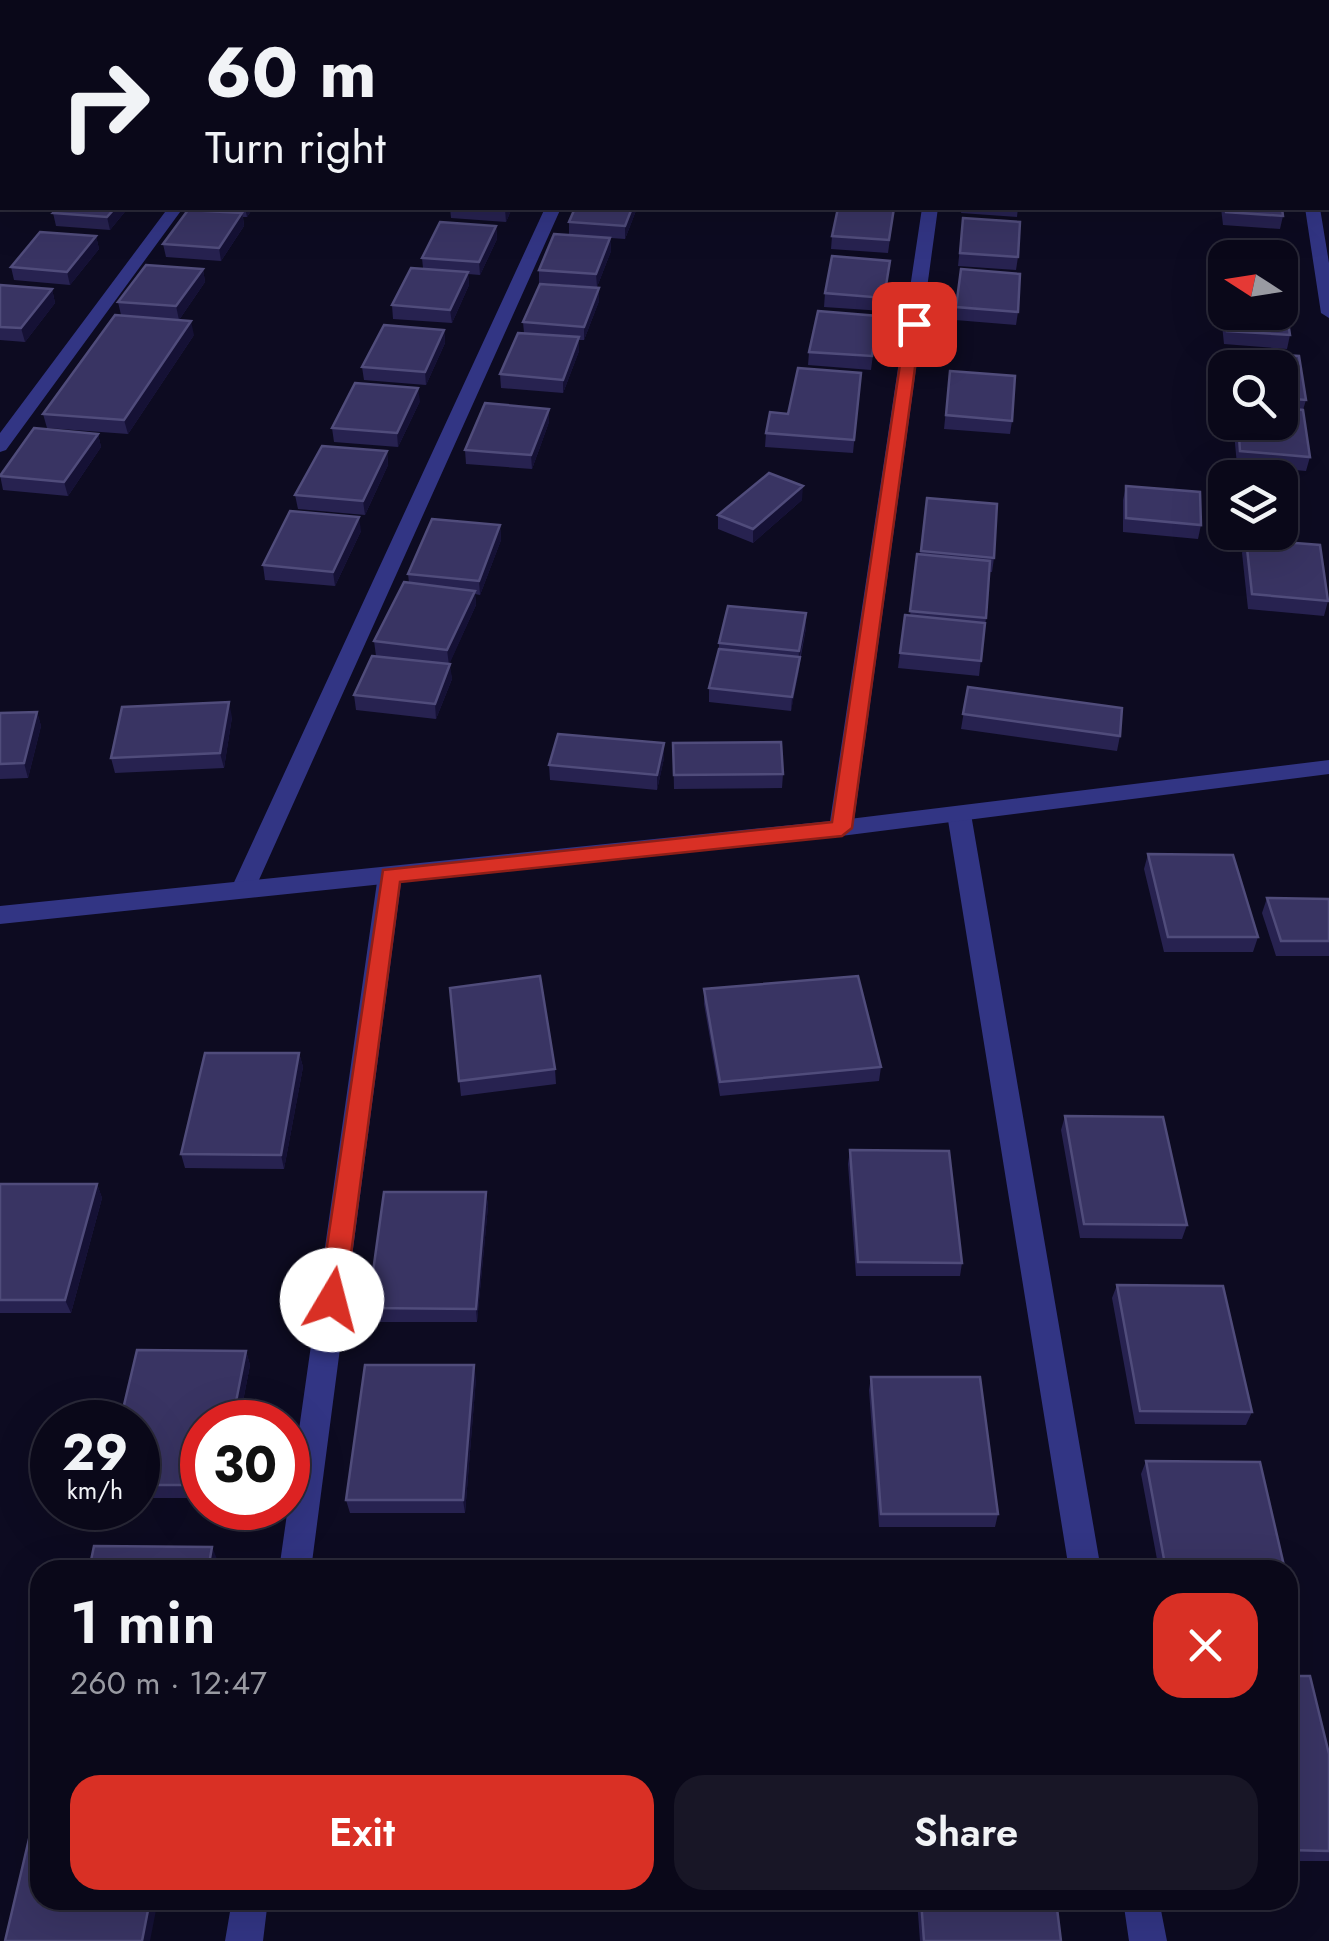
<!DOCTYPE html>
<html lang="en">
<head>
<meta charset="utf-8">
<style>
  :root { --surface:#0a0819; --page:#181626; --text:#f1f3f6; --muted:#999aa2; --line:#2a2938; --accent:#d93025 }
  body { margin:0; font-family:Jost,sans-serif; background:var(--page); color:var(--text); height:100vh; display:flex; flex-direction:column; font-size:38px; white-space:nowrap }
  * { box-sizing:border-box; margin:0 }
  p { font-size:32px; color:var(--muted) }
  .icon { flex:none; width:55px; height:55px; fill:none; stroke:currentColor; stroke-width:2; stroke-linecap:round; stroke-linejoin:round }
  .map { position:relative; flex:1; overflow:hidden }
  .side { position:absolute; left:30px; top:1560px; width:1268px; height:350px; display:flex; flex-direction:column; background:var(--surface); border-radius:30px; box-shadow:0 10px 40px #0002,0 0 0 2px var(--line) }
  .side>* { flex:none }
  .guide { position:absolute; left:0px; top:0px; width:1330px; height:210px; box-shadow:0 10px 40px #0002,0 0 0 2px var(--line); background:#0a0819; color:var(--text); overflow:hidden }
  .needle { width:65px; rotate:282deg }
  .fabs { position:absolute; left:1208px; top:240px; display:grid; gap:20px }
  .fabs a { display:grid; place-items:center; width:90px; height:90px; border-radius:20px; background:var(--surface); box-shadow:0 10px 40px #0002,0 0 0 2px var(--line); font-size:50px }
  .speed { position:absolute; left:30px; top:1400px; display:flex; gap:20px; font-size:50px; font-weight:700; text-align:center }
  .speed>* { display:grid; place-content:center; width:130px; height:130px; border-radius:50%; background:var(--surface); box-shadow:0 10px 40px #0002,0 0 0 2px var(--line); line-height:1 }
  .speed small { font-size:25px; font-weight:400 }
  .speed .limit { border:15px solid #d22; background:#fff; color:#111 }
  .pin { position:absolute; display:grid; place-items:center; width:85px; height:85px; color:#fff; margin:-42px; border-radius:20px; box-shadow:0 5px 15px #0006 }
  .me { position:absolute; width:110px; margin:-55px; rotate:8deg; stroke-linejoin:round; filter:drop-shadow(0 0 8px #0008) }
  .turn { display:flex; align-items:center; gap:35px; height:210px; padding:0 40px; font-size:45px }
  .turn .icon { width:130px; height:130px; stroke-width:2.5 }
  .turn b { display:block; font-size:70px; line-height:85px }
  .round { display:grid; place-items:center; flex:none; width:105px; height:105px; border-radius:30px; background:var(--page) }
  .headline { display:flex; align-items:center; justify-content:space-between; height:170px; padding:0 40px }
  h1 { font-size:60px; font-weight:600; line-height:75px }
  .button { display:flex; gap:20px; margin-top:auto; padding:20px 40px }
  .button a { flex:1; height:115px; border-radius:30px; background:var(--accent); color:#fff; font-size:40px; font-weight:600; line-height:115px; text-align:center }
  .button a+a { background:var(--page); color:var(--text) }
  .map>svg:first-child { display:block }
</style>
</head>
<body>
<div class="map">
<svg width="1329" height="1941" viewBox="0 0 1329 1941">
  <rect width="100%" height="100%" fill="#0d0b21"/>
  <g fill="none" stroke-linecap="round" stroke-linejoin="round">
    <path fill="#323584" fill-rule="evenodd" d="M1274 0H1286V2H1274Z
      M168 208H183L6 450 0 452V433Z
      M545 208H561L254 891 250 897H234L230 891Z
      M922 208H938L853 828 841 836 829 828Z
      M1305 208H1320L1329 263V318L1321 313Z
      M959 806 971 814 1101 1570H1069L947 814Z
      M390 867 402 875 311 1570H279L378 875Z
      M232 1900H268L263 1941H225Z
      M1123 1900H1159L1167 1941H1129Z"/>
    <path fill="#323584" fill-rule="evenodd" d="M1329 760V774L841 836 0 924V906L841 820Z"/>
  </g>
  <path fill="#272250" d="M19 0H73L71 2H20Z
    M676 0H724L723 2H669H676Z
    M804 0H852L851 2H804Z
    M1201 0H1254V2H1202Z
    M58 208H128L110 230 56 226 53 213Z
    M192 208H253L247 217H243L244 226 221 261 166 257 163 244 192 210Z
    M450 208H512L506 222 451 218Z
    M575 208H637L625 239 569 235V222Z
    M838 208H904V211L894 210 888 253 831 249 832 236Z
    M962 208H1018L1017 217 961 213Z
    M1221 208H1282L1283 216 1280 229 1223 225Z
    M963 218 1018 257 1016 270 958 266Z
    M496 226 497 239 480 275 468 274 469 285 452 323 393 319 392 305 423 268 422 258Z
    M96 236 99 249 70 285 14 280 11 267Z
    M610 238 611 251 597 287 539 283V270Z
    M1228 242 1287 246 1292 283 1289 296 1280 295V258H1225V259V255Z
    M890 261 883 311 824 307 825 293Z
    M203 269 205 282 179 320 121 315 118 302Z
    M961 269 1018 312 1016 325 955 320Z
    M0 285 52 289 55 303 25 342 0 340Z
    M1223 291 1290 335 1287 349 1224 344 1220 305Z
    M599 301 584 340H579V351L563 393 501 388 500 374 524 333 523 322Z
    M878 316 871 370 808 365 809 352Z
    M444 330 445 343 426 385 364 380 362 367Z
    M194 335 128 434 47 428 43 414Z
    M1235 352 1299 356 1306 400 1303 410 1310 457 1306 471 1237 465 1233 422H1280V368H1232Z
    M950 371 1012 421 1010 434 944 429Z
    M861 373 853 453 765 447 766 433 788 414Z
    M420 401 398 447 334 442 332 428Z
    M549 409V422L532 469 466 464 465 450Z
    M98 434 101 447 68 496 3 490 0 475Z
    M387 451 388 465 365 515 298 509 295 495Z
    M1126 486 1201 525 1198 539 1123 532V500Z
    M927 498 994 558 992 572H989L986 618 979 676 898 668 905 615 910 616 917 554H920Z
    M802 500 753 543 718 529V515Z
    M500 525 501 540 480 595 475 594 476 605 449 664 452 679 436 719 356 710 354 695 376 656 374 641 409 583 408 574Z
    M361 531 335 586 265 580 263 565Z
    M1246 539 1328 601 1324 616 1248 609 1242 553Z
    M806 628 791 711 709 702V688L719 652V643Z
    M968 687 1120 736 1117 751 961 729Z
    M37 712 41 726 28 778 0 779V713Z
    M232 717 224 768 115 773 111 758Z
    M673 743 783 774 782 788 674 789Z
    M664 758 657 790 550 780 549 765Z
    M1148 854 1258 937 1253 952H1164L1144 869Z
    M1267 898 1329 899V956H1276L1262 913Z
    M450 988 555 1069 556 1084 461 1096Z
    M704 989 881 1067 879 1081 720 1096 704 1004Z
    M299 1053 303 1067 284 1169 185 1168 181 1154Z
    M1065 1116 1187 1225 1182 1239 1080 1238 1061 1130Z
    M850 1150 962 1263 960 1276H856L848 1164Z
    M0 1184H97L102 1198 71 1313H0Z
    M486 1192 488 1206 477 1322H371L368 1308Z
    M1117 1285 1252 1412 1246 1425 1135 1424 1112 1298Z
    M246 1351 250 1365 239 1422H202V1498H138V1422Z
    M871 1377 998 1514 995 1527H879L869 1390Z
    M476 1378 465 1513H350L346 1500Z
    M1146 1461 1285 1570H1159L1141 1474Z
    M1288 1676 1329 1754V1861H1288Z
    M917 1900H1056L1061 1941H920Z"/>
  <path fill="#151135" d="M115 208H128L110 230 107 217Z
    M245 208H253L247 217Z
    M506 208H512L506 222 505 209Z
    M632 208H637L625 239V226Z
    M242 213 244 226 221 261 219 248Z
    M496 226 497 239 480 275 479 262Z
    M96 236 99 249 70 285 67 272Z
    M610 238 611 251 597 287 596 274Z
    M203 269 205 282 179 320 176 306Z
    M468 272 469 285 452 323 450 310Z
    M599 288V301L584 340V327Z
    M52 289 55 303 25 342 21 328Z
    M191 321 194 335 128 434 124 420Z
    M444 330 445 343 426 385 425 372Z
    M579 337V351L563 393V380Z
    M418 388 420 401 398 447 397 433Z
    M549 409V422L532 469 531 455Z
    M98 434 101 447 68 496 64 482Z
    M387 451 388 465 365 515 363 501Z
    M803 486 802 500 753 543V529Z
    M359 517 361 531 335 586 333 572Z
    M500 525 501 540 480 595 479 581Z
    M475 591 476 605 449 665 447 650Z
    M806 613V628L798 665 799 651Z
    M800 657 799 672 791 711 792 697Z
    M450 664 452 679 436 719 435 704Z
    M229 702 232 717 224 768 220 753Z
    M37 712 41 726 28 778 24 763Z
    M664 743V758L657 790V775Z
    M299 1053 303 1067 284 1169 281 1155Z
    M97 1184 102 1198 71 1313 65 1300Z
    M486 1192 488 1206 477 1322 476 1309Z
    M246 1351 250 1365 239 1422H232Z
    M474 1365 476 1378 465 1513 463 1500Z
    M212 1547 217 1559 215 1570H208Z
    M150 1900H158L150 1941H142Z"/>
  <path fill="#393463" stroke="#504c7b" stroke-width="2.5" d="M230 0H277L275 2H228Z
    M564 0H610L609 2H562Z
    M986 0H1033V2H986Z
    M58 208H115L107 217 53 213Z
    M575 208H632L625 226 569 222Z
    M838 208H894L889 240 832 236Z
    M1225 208H1282L1283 216 1226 212Z
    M188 210 242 213 219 248 163 244Z
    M963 218 1020 222 1018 257 960 253Z
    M440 222 496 226 479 262 422 258Z
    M40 232 96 236 67 272 11 267Z
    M554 234 610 238 596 274 539 270Z
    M1228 242 1287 246 1292 283 1280 282V258H1229Z
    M832 256 890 261 884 298 825 293Z
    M146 265 203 269 176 306 118 302Z
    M411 268 468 272 450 310 392 305Z
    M961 269 1020 274 1018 312 956 307Z
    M540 284 599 288 584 327 523 322Z
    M0 285 52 289 21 328 0 327Z
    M1280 296H1284L1290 335 1227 331 1226 312H1280Z
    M818 311 878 316 872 356 809 352Z
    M115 315 191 321 124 420 43 414Z
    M384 325 444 330 425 372 362 367Z
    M518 333 579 337 563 380 500 374Z
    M1235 352 1299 356 1306 400 1280 398V368H1236Z
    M798 368 861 373 854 440 766 433 770 412 788 414Z
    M950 371 1015 376 1012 421 946 415Z
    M355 383 418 388 397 433 332 428Z
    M485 403 549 409 531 455 465 450Z
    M1280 408 1303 410 1310 457 1240 451 1238 422H1280Z
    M34 428 98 434 64 482 0 476Z
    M322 446 387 451 363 501 295 495Z
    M769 473 803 486 753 529 718 515Z
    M1126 486 1200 492 1201 525 1126 518Z
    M927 498 997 504 994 558 921 551Z
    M290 511 359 517 333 572 263 565Z
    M432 519 500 525 479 581 408 574Z
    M1246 539 1320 545 1328 601 1252 594Z
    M917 554 990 561 986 618 910 611Z
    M404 582 475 591 447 650 374 641Z
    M728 606 806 613 799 651 719 643Z
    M905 615 985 623 981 661 900 653Z
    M719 649 800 657 792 697 709 688Z
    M372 656 450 664 435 704 354 695Z
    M968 687 1122 708 1120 736 963 714Z
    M229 702 220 753 111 758 122 707Z
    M37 712 24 763 0 764V713Z
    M558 734 664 743 657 775 549 765Z
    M781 742 783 774 674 775 673 743Z
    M1148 854 1233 855 1258 937H1168Z
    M1267 898 1329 899V941H1281Z
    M540 976 555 1069 459 1081 450 988Z
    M858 976 881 1067 720 1082 704 989Z
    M205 1053H299L281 1155 181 1154Z
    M1065 1116 1163 1117 1187 1225 1084 1224Z
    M850 1150 949 1151 962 1263 858 1262Z
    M0 1184H97L65 1300H0Z
    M384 1192H486L476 1309 368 1308Z
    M1117 1285 1223 1286 1252 1412 1140 1411Z
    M137 1350 246 1351 232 1422H202V1485H138V1422H120Z
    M365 1365H474L463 1500H346Z
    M871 1377H980L998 1514H881Z
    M1146 1461 1260 1462 1285 1570H1166Z
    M94 1546 212 1547 208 1570H89Z
    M1288 1582 1294 1609H1288Z
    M1288 1676H1310L1329 1754V1851L1288 1850Z
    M37 1805H40V1900H150L142 1941H5Z
    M921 1900H1056L1061 1941H924Z"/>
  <path fill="#d93025" stroke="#8d1f18" stroke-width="2.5" d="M914 319 921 324 852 828 842 836 400 882 345 1300 341 1308H323L319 1300 383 870 832 822 906 324Z"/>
</svg>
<div class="fabs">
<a><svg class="needle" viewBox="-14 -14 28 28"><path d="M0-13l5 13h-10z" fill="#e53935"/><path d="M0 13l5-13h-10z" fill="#999aa2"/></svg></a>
<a><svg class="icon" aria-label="search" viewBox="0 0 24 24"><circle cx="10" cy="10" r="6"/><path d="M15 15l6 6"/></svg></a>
<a><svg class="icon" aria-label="layers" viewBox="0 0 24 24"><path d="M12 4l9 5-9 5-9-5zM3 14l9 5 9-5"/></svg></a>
</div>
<div class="speed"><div>29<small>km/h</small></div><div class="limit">30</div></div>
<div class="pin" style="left:914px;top:324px;background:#d93025"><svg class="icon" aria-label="arrive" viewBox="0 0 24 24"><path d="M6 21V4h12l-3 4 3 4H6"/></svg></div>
<svg class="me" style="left:332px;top:1300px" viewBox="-20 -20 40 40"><circle r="19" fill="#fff"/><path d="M0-13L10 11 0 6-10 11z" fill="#d93025"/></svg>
<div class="guide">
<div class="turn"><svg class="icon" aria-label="right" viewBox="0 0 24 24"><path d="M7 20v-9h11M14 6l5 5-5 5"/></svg><div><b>60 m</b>Turn right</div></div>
</div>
<section class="side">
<div class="headline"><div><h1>1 min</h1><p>260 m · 12:47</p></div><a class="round" style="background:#d93025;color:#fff"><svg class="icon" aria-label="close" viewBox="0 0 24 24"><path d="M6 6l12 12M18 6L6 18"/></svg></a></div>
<div class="button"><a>Exit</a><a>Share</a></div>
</section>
</div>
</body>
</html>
